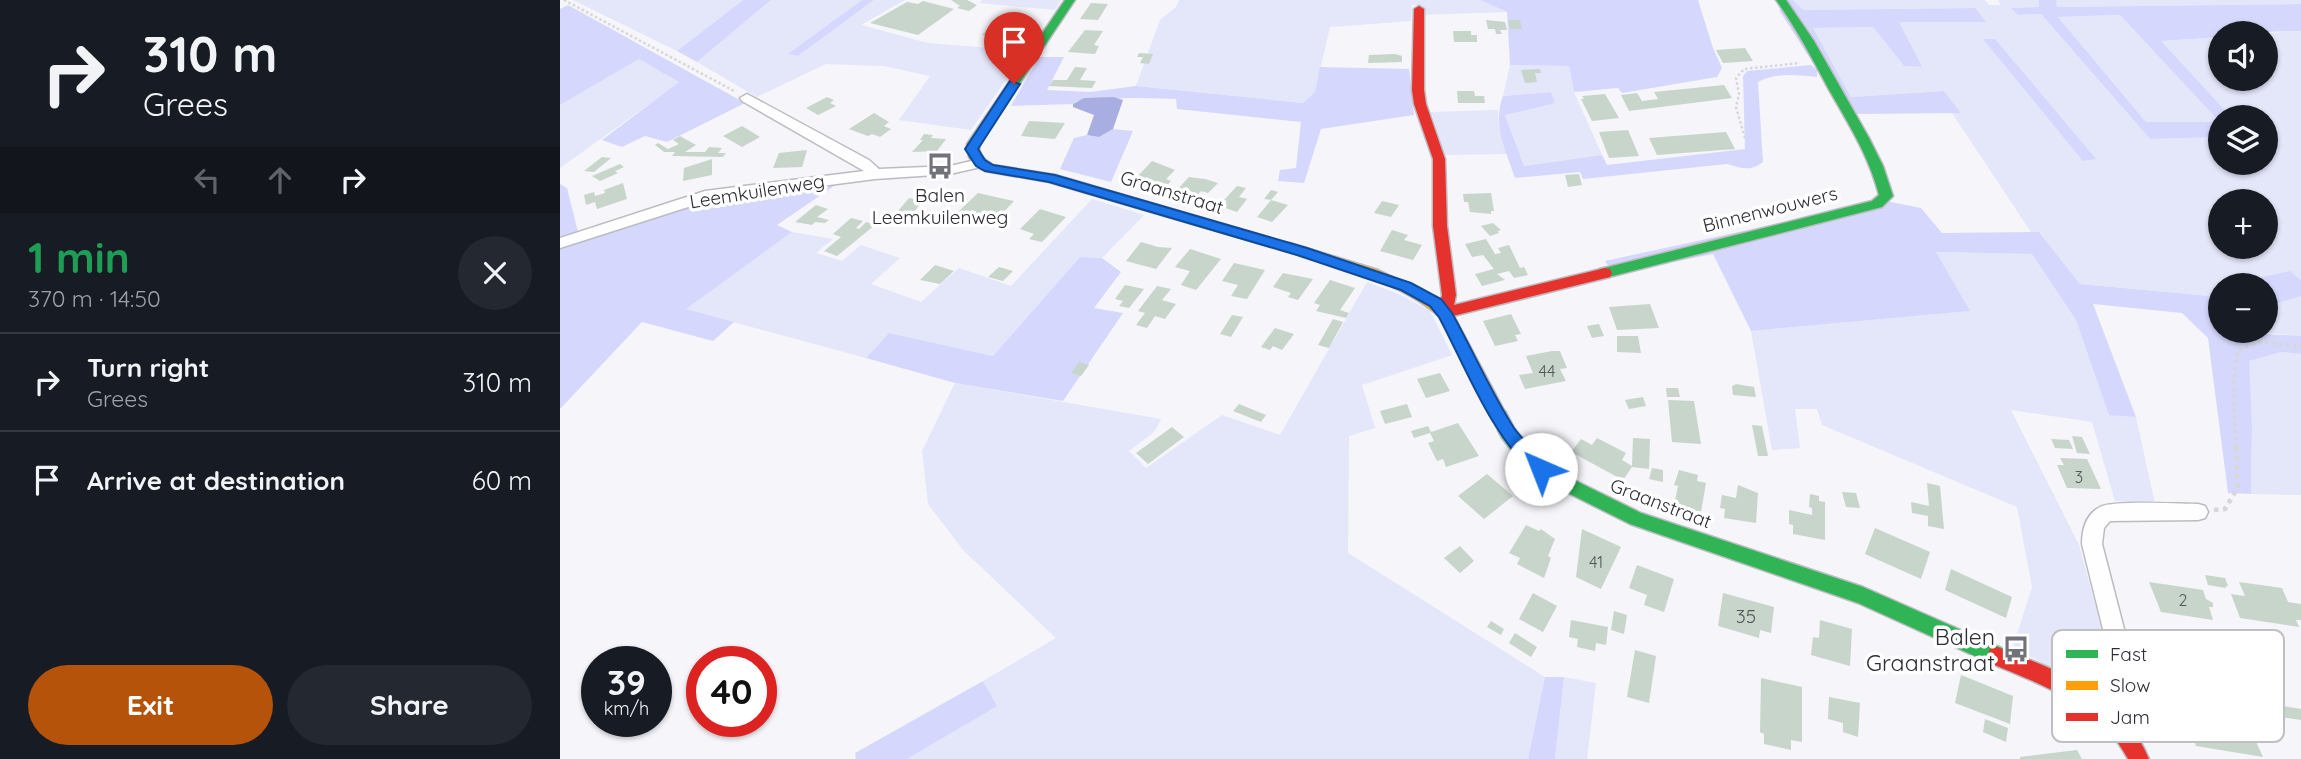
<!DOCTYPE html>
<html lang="en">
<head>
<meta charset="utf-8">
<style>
  :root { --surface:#171b24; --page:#242831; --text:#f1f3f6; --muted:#9ea1a6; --line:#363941; --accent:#b45309 }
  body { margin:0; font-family:Quicksand,sans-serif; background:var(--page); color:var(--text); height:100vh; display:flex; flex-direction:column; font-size:26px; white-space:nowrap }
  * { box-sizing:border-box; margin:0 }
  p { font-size:23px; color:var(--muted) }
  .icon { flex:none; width:38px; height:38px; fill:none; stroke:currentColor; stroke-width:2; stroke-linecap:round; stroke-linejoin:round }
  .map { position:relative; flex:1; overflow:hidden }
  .sheet { display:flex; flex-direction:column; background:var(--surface); width:560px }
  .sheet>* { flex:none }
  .guide { background:#171b24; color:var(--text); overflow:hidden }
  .tools { position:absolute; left:1648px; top:21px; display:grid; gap:14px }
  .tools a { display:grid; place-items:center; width:70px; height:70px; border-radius:50%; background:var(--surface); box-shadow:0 2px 5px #0004; font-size:35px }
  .speed { position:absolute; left:21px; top:646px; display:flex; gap:14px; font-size:35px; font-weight:700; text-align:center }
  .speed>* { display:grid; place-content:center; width:91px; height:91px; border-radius:50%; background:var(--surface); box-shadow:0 2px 5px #0004; line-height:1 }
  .speed small { font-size:18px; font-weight:400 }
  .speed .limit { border:10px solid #d22; background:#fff; color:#111 }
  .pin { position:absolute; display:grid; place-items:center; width:60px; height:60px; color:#fff; margin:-72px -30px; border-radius:50% 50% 50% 0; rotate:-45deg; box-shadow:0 0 7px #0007 }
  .pin .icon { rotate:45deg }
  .me { position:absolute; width:77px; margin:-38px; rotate:316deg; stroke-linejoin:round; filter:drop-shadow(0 0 5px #0008) }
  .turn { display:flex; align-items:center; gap:24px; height:147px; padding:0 28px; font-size:32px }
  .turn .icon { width:91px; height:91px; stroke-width:2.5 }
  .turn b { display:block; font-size:49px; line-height:60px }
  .lanes { display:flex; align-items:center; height:66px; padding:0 28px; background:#0003; justify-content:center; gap:35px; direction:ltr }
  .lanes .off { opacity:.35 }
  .round { display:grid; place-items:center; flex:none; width:74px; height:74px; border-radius:37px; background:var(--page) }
  .summary { display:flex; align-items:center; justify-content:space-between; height:119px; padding:0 28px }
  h1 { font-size:42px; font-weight:800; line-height:52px; color:#1e9e55 }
  .action { display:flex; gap:14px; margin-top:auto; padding:14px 28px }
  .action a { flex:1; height:80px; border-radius:42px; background:var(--accent); color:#fff; font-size:28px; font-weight:800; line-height:80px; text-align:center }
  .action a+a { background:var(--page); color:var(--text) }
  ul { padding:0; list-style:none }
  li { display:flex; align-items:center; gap:21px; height:98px; padding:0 28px; border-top:2px solid var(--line) }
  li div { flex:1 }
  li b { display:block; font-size:26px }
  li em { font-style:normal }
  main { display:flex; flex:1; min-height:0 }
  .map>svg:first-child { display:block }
</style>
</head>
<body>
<main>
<section class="sheet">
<div class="guide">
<div class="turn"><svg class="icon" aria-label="right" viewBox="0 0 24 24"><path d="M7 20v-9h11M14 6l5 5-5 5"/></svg><div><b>310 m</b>Grees</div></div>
<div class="lanes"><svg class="icon off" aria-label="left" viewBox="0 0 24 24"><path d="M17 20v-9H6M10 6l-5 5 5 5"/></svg><svg class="icon off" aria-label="ahead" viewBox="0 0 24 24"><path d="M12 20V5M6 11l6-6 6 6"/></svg><svg class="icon" aria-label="right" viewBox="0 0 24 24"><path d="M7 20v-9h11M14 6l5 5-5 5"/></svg></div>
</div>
<div class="summary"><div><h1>1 min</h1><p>370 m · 14:50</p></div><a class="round"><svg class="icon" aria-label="close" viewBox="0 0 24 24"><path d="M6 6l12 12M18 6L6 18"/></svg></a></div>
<ul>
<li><svg class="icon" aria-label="right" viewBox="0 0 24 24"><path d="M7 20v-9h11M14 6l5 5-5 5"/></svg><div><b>Turn right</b><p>Grees</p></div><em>310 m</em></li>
<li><svg class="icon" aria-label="arrive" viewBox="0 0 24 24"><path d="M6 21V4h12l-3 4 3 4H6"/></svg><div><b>Arrive at destination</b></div><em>60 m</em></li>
</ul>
<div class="action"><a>Exit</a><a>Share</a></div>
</section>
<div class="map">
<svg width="1741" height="759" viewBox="0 0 1741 759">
  <rect width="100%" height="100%" fill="#f5f5fa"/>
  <path fill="#e4e6f9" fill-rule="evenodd" d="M13 0H183L117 51Z
    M211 0H302L229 54 238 56 314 0H345L301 25 368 43 466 51 411 130 339 120 370 76 324 66 266 64 197 97 137 62Z
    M423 0H501L495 10 419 3Z
    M619 0H920L947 12 862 15V5H852L851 21 770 27 755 92 743 103 576 86 600 20 616 7Z
    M1234 0H1425L1429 5H1441L1438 0H1479L1480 7 1452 8 1458 15 1481 14 1590 139 1659 137 1661 163H1706V117H1671L1600 41 1661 37V79H1706V33L1741 31V280L1730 271C1706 276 1684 285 1661 285V297L1520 284 1479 232H1471L1392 113H1400L1384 91 1291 97 1253 28 1313 27 1344 66 1361 67 1338 22 1415 8 1242 10ZM1661 201H1706V247H1661Z
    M1496 0H1741V4L1497 7Z
    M1560 15 1661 122H1586L1498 17Z
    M79 59 120 82 0 168V105Z
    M950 65 1009 66 1014 92 1042 155 964 166 945 115 995 102 991 92 943 96Z
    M938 110 939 125 947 154 885 155 871 112Z
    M532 199 584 215 542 258 520 257 433 356 329 333 306 358 125 309 232 232 273 239 256 253 282 261 301 245 340 258 311 284 361 302 399 268 451 286Z
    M1376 252 1472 254 1516 320 1549 414 1576 417 1595 504 1555 501 1532 422 1451 410 1519 545 1556 681 1557 697 1541 695 1453 647 1472 587 1457 507 1262 425 1257 409H1235L1240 448 1212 450 1191 331 1409 311Z
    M807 282 841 295 870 311 892 355 802 385 815 428 789 436 788 553 985 677 968 759H347L436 706 423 681 496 638 404 551 368 504 362 451 395 383 601 419 594 432 569 451 586 468 662 415 720 435Z
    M1741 296V336L1691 331H1706V307Z
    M1721 352 1741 354V495L1691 494 1692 426 1688 361Z
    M1004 677 1036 683 1027 759H995Z"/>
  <path fill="#d5d8fc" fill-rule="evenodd" d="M183 0H211L137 62 117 51Z
    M302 0H314L238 56 228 54Z
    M920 0H1138L1153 48 1162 68 1157 77 1062 93 1058 88 1014 92 1009 66 950 65 947 12Z
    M1221 0H1233L1243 10 1415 8 1426 22H1339L1362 67 1344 66 1313 27 1253 28 1291 97 1384 91 1401 113 1295 114 1247 54 1219 10 1227 9Z
    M1479 0H1496L1497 7 1741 4V31L1661 33V37L1601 41 1671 117H1661V137L1590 139 1481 14 1458 15 1451 8 1479 7ZM1560 15 1660 122H1586L1498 17Z
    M8 5 185 103 107 142 85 136 62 147 42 140 119 82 79 59 0 105V9Z
    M1423 39H1435L1536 159 1523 161Z
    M479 57H504L487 90 530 92 576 86 743 103 755 92 760 67 849 69 854 115 761 129 744 183 718 181 720 170 736 168 741 122 617 109 616 99C583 98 550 97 517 101L513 104 451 106Z
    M1251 65 1257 70V77C1238 75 1215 72 1198 82L1203 162C1190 172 1181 168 1167 164L1023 179 1020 172 955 178C946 152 932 124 943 96L991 92 995 103 945 115 964 166 1042 155 1047 165 1185 149 1183 76 1187 71Z
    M553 129 573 131 551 182 500 169 514 138 527 135 539 137Z
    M280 182 217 225 232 232 126 309 174 322 153 341 82 322 0 409V247L148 201Z
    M0 184 7 188 18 232 0 238Z
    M1316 199 1361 208 1382 233 1479 232 1520 284 1661 297V331L1741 336V354L1721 352 1689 361 1692 426 1691 494 1668 493 1648 338 1622 313 1533 304 1576 417 1549 415 1516 320 1472 254 1376 252 1410 311 1191 331 1153 254 1054 274 1045 261 1238 219Z
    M520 257 542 258 561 272 534 308 563 313 503 401 395 383 306 358 329 333 433 356Z
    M1730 271 1741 280V296L1706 307V285H1682L1688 280Z
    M985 677H1004L995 759H968Z
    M423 681 437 706 347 759H296L295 753Z"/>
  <path fill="#a9aee2" d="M554 97 563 100 553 129 539 137 527 135 534 115 513 107V104L524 98Z"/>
  <path fill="#c8d5cb" d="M391 0H407L417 5 409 11 397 8 400 6Z
    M363 1 394 9 358 35 310 23 347 2 358 4Z
    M531 3 548 4 538 20 520 19Z
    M926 20 945 22 947 30H940L942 34H936L935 29H928Z
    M948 20H960L962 29H950Z
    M435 22 455 23 448 37 422 35Z
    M525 30 543 31 534 45 539 46 535 54 508 52Z
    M893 31H911V35H917V42H894Z
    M1185 48 1193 61 1163 63 1156 50Z
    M579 53 593 54 589 64 580 63 583 57H577Z
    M835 54 842 56V62L808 63 809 55Z
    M515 67 527 68 520 80 536 81 532 88 489 86 493 80H507Z
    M980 69 981 73H975L977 82 965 83 961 70Z
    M1164 85 1172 98 1069 111 1061 95 1077 93 1082 101 1098 99 1094 92Z
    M897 91H914L915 96H924L925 103H898Z
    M1045 94 1059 118 1032 121 1021 99H1024L1022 96Z
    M267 97 274 100 270 103 276 106 258 115 246 108Z
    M314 113 329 122 324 126 331 129 320 137 312 134 308 136 289 129Z
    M469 121 505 123 495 139 461 136Z
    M182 126 200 137 182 147 163 136Z
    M1068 130 1079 156 1049 158 1039 132Z
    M1166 132 1175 149 1097 155 1089 138Z
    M364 134 373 135 371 138 386 139 377 151 352 152 363 140H360Z
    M120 136 136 145 125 152H145L149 147 162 148 158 153H166L163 157 112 156 115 152H104L95 145 98 143 108 149 119 144 113 140Z
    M247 150 242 167 213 168 219 153Z
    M42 157 51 158 34 172 24 171Z
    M152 159V175L123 181 124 168Z
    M592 161 615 170 606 179 611 181 601 192 587 187 592 181 577 177Z
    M60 164 64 167 55 171 58 173 40 181 32 176Z
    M1019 174 1022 185 1008 187 1005 175Z
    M629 177 645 179 658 183 648 193 641 191 634 199 614 193Z
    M63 183 67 199 37 209 35 202 26 205 24 195 34 192 35 196 45 193 44 190Z
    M677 186 686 188 679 197 687 199 677 212 662 207 667 201 664 200Z
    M711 190 718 192 711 200 728 205 712 222 697 217 711 200 704 199Z
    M418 193 440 198 454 201 438 218 424 214 421 218 398 212Z
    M931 193 934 211H931V214L910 212 908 202H904L903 194Z
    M349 198 363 200 346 223 338 221 340 219 332 218Z
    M822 201 839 205 831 217 814 213Z
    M256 205 268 209 257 217 269 220 265 223 255 222 252 225 235 222Z
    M480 209 506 217 482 242 469 239 474 234 460 229Z
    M291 218 303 221 296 228 299 229 306 222 315 225 277 256 264 251 281 237 273 234Z
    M933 223 941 230 938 231 939 233 930 236 921 226Z
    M832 230 848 235 844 240 862 245 853 260 820 251Z
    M926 239 935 254 941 253 938 248 949 245 960 268 964 267 968 275 954 278 949 271 937 274 945 280 922 286 915 274 934 269 923 255 912 257 905 244Z
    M581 242 598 247 612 248 596 269 566 261Z
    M630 249 661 259 636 290 621 285 630 271 615 267Z
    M674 263 705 270 687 299 671 296 678 285 662 281Z
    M375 265 394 271 380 284 360 280Z
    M439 267 453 271 443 281 428 277Z
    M723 273 753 279 738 300 728 297 731 293 713 287Z
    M770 280 795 288 780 310 789 313 786 318 756 311 760 305 754 303Z
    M565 285 584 289 569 308 559 306 563 301 555 299Z
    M597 286 611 289 602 300 616 304 605 319 595 316 587 328 576 325 585 313 578 311Z
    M1090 304 1099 328 1057 330 1049 307Z
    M951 314 961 334 955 335 958 341 935 346 923 321Z
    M672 315 683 317 671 337 660 334Z
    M773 319 783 322 769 348 758 345Z
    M1039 324 1044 336 1032 338 1027 326Z
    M715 328 734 334 722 350 713 346 710 350 701 347Z
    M1057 336H1078L1081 353 1057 352Z
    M992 351H1000L1007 368 1000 369 1006 381 965 389 959 375 973 373 966 356Z
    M519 362 529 365 521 376 511 373Z
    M880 373 890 391 866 398 857 379Z
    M1176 384 1194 387 1196 397 1173 395 1172 386Z
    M1106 388H1118L1120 397H1107Z
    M1083 397 1086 406 1069 409 1065 400Z
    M1108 400 1134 401 1141 444 1112 442Z
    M679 404 706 415 701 422 673 411Z
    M847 404 852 417 825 424 820 411Z
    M898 423 919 456 886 467 883 459 877 461 868 443 874 441 870 433 854 438 851 431 868 426 871 432Z
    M1192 425 1202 426 1208 456H1198Z
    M612 427 624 437 588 464 576 453Z
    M1512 436 1522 437 1530 454 1517 453Z
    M1037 438 1066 453 1062 460 1072 466 1073 438 1090 439 1089 469 1072 467 1063 480 1011 452 1021 439 1032 445Z
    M1491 439 1509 440 1513 449 1495 448Z
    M1500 458 1527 459 1541 489 1507 488 1497 465H1504Z
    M1092 468 1103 470V482L1089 479Z
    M1119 470 1138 475 1137 481 1146 483 1141 512 1114 505 1118 486 1114 485Z
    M927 474 953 496 924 519 898 496Z
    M1367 483 1380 486 1384 529 1368 526V516L1352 513 1351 502 1369 506Z
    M1178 485 1198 493 1196 523 1164 518 1165 509 1160 508 1162 495 1176 498Z
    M1282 492 1296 493 1300 508 1286 507Z
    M1250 494 1259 496V501L1265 502V540L1233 534V525L1229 524V510L1252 515V508L1249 507Z
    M966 525 979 531 981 529 995 539 988 556 991 558 984 578 957 564 960 558 949 553Z
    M1315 528 1370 552 1361 579 1305 554Z
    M1022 529 1061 547 1041 589 1016 577Z
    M900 546 914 561 900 573 884 558Z
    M1077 565 1114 579 1104 612 1084 605 1087 595 1069 588Z
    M1391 569 1452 597 1446 618 1385 590Z
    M1645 575 1665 578 1668 586H1666V588L1648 585Z
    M1589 582 1643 590 1646 599 1653 603V607H1649L1653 620 1601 612Z
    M1679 582 1722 588 1728 602 1741 604V620H1736L1739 627 1680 618 1671 594 1685 596Z
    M973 593 997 606 983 632 959 619Z
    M1163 593 1214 607 1211 633 1200 630 1199 638 1158 626Z
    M1054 611 1067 615 1064 634 1051 630Z
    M1011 620 1048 627 1046 645 1036 643 1035 651 1017 647 1018 639 1009 637Z
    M1260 620 1292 629 1290 666 1251 655 1253 637 1259 638Z
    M931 621 944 629 941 635 927 627Z
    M955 633 977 647 971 657 949 643Z
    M1075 650 1096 656 1089 703 1067 697Z
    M1401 675 1453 696 1450 724 1395 703Z
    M1201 678 1242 687V742L1231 740V750L1204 744V734L1200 732Z
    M1269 697 1300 703 1298 737 1283 732V723L1268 719Z
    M1697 702 1741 709V720L1701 714Z
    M1644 704 1681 709 1703 757 1636 746 1628 723 1652 727Z
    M1425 719 1448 728 1446 742 1423 732Z
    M1517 750 1522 759H1460V757Z"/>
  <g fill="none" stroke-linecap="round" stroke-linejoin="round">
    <g stroke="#bbbcc1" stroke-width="3">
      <path id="street" d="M187 94 309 160 319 169 390 166 420 159 427 163 425 166 390 174 315 179 147 201 0 248V238L145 191 304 171 182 101 180 98Z
        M1638 504 1645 506 1648 512 1645 518 1638 520 1550 521 1544 528 1542 544 1587 718 1579 750 1571 754 1563 750 1559 742 1565 718 1522 544C1522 530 1526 514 1540 507 1554 500 1619 504 1638 504Z"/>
    </g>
    <g stroke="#bbbcc1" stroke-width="3">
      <path id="fast" d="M505 0H515L419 144C419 156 423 159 433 165L495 175 735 245 737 248 735 251H725L489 182 425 171 415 166 409 157 407 144Z
        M1216 0H1226L1254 41 1309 138 1323 166 1333 196 1322 207 1045 278 1040 277 1038 273 1040 269 1312 201 1319 195C1309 156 1288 123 1268 88 1252 58 1236 28 1216 0Z
        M939 410 945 411 954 428 973 452 1002 474 1081 513 1303 587 1444 649 1447 656 1444 663 1437 665 1430 663 1298 603 1070 524 990 484 961 462 942 438 931 416 933 411Z"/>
    </g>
    <g stroke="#bbbcc1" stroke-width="3">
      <path id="slow" d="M730 243 818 270 877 298 890 309 947 416 945 421H933L879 316C837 280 778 267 725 251L723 248 725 245Z"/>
    </g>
    <g stroke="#bbbcc1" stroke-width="3">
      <path id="jam" d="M859 6 864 9V90L866 104 885 159 887 226 896 295 894 305 1045 268 1050 269 1052 273 1050 277 885 318 880 317 878 313 882 295 873 226V159L854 104 852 90 854 9Z
        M1437 647C1501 672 1561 691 1589 759H1568C1539 704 1484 686 1430 663L1427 656 1430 649Z"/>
    </g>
    <path stroke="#d7d7da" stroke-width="2.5" stroke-dasharray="2.5 2.5" stroke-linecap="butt" d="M4 0 176 92
      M1185 138 1176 107 1179 94 1176 78 1184 69 1240 63"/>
    <path stroke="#d7d7da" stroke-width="3.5" stroke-dasharray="3.5 3.5" stroke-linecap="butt" d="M1676 447 1673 385 1678 350 1700 342 1741 346"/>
    <path stroke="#d7d7da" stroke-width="4.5" stroke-dasharray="4.5 4.5" stroke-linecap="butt" d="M1654 510 1665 509 1678 487 1676 445"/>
    <use href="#street" fill="#fefefe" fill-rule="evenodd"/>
    <use href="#fast" fill="#30b455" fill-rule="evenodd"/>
    <use href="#slow" fill="#ff9f0a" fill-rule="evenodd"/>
    <use href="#jam" fill="#e5322d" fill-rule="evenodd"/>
  </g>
  <path fill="#1a73e8" stroke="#114b97" stroke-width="2" d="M450 81 460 84 418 149 425 160 433 165 495 175 747 248 851 283 881 299 892 313C913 351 931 392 954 428 964 443 982 454 989 469L987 474H975C931 435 906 368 879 317L870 306 841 290 737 255 489 182 425 171 416 166 405 149Z"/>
  <defs>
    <g id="bus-bare" transform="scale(2.1)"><path d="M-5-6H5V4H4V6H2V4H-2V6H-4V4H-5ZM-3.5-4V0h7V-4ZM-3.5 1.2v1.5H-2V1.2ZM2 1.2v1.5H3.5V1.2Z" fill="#72737a" stroke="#fff" stroke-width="2.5" paint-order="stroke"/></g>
  </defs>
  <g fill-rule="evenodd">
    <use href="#bus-bare" x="380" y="166"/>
    <use href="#bus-bare" x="1456" y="649"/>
  </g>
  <g text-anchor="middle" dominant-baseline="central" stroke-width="7" stroke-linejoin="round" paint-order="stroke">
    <g font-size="16" fill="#53575a">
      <text x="987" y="371">44</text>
      <text x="1519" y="477">3</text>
      <text x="1036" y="562">41</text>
      <text x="1623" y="600">2</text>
    </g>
    <g font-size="19" fill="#2c2d35" stroke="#fff">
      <text transform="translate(197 191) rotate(-9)">Leemkuilenweg</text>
      <text transform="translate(612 192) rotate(17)">Graanstraat</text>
      <text transform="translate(1210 209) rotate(-14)">Binnenwouwers</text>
      <text transform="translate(1101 503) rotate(21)">Graanstraat</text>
    </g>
    <g font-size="19" fill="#2c2d35" stroke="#fff">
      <text x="380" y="195">Balen<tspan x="380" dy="22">Leemkuilenweg</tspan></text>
    </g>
    <g font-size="19" fill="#53575a">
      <text x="1186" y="616">35</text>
    </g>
    <g font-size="23" fill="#2c2d35" stroke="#fff" text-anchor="end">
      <text x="1435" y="636">Balen<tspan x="1435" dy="26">Graanstraat</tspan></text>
    </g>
  </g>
  <rect x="1492" y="630" width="232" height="112" rx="10" fill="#fff" stroke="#c0c0c2" stroke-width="2"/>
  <rect x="1506" y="650" width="32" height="8" fill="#30b455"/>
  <rect x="1506" y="681" width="32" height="9" fill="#ff9f0a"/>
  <rect x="1506" y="713" width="32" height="8" fill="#e5322d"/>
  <g font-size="19" fill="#2c2d35">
    <text x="1550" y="661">Fast</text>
    <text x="1550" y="692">Slow</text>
    <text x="1550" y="724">Jam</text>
  </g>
</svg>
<div class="tools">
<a><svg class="icon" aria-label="sound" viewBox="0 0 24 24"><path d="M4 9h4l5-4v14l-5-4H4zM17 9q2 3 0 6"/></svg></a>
<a><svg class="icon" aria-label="layers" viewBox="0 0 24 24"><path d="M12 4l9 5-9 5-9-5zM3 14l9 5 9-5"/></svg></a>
<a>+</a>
<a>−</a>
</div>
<div class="speed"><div>39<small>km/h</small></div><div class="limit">40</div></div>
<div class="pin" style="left:454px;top:84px;background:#d93025"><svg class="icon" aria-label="arrive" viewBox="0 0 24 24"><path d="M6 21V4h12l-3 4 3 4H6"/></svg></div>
<svg class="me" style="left:981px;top:469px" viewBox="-20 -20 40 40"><circle r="19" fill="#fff"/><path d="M0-13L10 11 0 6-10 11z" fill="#1a73e8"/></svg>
</div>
</main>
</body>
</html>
